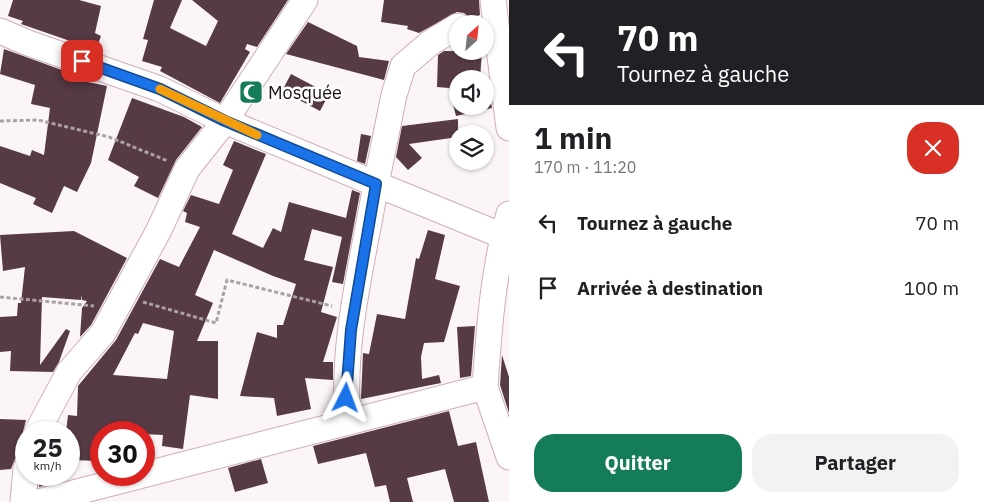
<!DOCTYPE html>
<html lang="fr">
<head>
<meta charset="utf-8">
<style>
  :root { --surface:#fff; --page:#f2f2f2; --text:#202124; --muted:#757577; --accent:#147c56 }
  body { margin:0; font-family:"IBM Plex Sans",sans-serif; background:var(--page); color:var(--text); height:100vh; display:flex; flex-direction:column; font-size:19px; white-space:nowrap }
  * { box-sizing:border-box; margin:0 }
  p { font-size:16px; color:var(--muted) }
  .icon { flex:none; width:28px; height:28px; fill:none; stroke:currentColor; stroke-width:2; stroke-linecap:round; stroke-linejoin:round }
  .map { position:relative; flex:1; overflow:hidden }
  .side { display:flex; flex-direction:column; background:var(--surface); width:475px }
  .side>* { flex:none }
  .guide { background:#202124; color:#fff; overflow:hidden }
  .needle { width:32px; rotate:27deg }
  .buttons { position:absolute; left:449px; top:15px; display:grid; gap:10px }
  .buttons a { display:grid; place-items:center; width:45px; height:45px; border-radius:50%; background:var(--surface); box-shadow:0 1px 4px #0004; font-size:25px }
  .speed { position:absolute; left:15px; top:421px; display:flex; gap:10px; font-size:25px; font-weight:700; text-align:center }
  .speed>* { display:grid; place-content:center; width:65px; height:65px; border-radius:50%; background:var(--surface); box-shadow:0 1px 4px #0004; line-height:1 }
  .speed small { font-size:12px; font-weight:400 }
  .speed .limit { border:8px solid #d22; background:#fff; color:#111 }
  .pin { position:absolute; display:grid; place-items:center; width:42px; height:42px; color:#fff; margin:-21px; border-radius:10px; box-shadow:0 2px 8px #0006 }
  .me { position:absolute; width:55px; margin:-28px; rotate:3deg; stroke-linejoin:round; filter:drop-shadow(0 0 4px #0008) }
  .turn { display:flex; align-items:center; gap:18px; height:105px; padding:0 25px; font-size:22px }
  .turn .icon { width:65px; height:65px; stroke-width:2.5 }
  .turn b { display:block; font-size:35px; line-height:42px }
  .round { display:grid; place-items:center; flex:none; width:52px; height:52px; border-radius:20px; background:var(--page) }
  .head { display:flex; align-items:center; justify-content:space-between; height:85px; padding:0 25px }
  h1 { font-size:30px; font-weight:700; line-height:38px }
  .primary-button { display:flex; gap:10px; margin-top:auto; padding:10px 25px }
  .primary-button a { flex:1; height:58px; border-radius:20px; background:var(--accent); color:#fff; font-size:20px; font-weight:700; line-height:58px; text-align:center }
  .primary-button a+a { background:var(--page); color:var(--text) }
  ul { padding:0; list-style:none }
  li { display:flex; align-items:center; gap:15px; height:65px; padding:0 25px }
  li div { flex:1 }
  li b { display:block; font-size:19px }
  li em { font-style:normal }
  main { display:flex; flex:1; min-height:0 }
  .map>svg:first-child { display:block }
</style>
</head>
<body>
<main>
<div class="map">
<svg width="509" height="502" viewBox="0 0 509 502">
  <rect width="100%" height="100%" fill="#fcf5f8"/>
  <path fill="#563a46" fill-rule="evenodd" d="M13 0H79L101 6 95 33 101 36 96 50 21 24 23 21 8 16Z
    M154 0H182L170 28 206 46 218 21 192 0H288L257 47 247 44 245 49 250 52 220 103 160 71 162 67 142 61 148 40 143 39Z
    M384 0H479L480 15 470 18 464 13 457 12 419 33 407 29 408 26 381 22Z
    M308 22 357 46 359 57 389 61 384 80 286 54Z
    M4 49 70 73 68 78 107 86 91 163 77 192 64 186 52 213 33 204 36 198 0 183V146L30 156 32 150 44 155 50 108 31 104 35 85 0 74Z
    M444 51H482L480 79H458V106H485V83H487L492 108 456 116 449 88 437 87 438 55Z
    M291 74 329 94 320 111 282 91Z
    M132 98 184 117 202 127 176 160 158 198 134 186 139 177 108 160Z
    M458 119V137L409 144 422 158 408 170 396 157 402 126Z
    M361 134 371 136 365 164 357 161Z
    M234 141 266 154 232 234 263 248 273 228 281 232 289 202 346 218 352 190 360 193 343 284 332 282 342 237 312 229 304 260 333 267 321 312 337 317 323 362H333V380L305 378 311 409 277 416 274 398 240 396 257 332 277 338V325H283L296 284 273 276 214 250 195 295 213 303 197 341H218V399L190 395 183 449 162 446 163 435 101 432V461L69 460V432H66L68 415 77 416 78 386 116 340 160 259 179 267 200 227 185 222 187 213 183 211 191 195 219 204 233 170 223 165ZM143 323 174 331 167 379 113 375 135 333 138 334Z
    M428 230 445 235 435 279 460 286 444 342 424 343 421 357 422 379 439 375 441 383 361 399 363 353 369 354 377 314 405 319 416 258 419 259Z
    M74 231 127 258 91 325 80 337 82 308 87 301 82 300V295L81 300 42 297 40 365 66 329 70 331 59 362 53 372 10 371 11 351 0 352V317L17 316 18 303H21L25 267 3 271 0 235Z
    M475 326 471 376 460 378 457 327Z
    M502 355 509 377V413L500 385Z
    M449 411 458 446 476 442 489 502H454L445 469 407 478 413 502H390L386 485 375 487 366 453 318 464 313 446Z
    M0 419 26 420 23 432 26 441 25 454 15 459 11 469 0 470Z
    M261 459 268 483 235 492 228 468Z
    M40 475H53L52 483 39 487Z"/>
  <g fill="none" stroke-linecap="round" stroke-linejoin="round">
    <g stroke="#cfadba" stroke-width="27">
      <path id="street" d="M493 0 509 128
        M458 26 430 43 403 66 394 95 376 184 503 236
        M0 31 28 43 160 89 225 121 376 184C363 261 341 342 348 421
        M485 387 509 457
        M37 432 69 372 103 333 159 230 187 169 225 121 305 0
        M23 502 26 468
        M38 502 485 387C489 329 493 271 509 214"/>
    </g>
    <path stroke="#a9a1a4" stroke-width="3" stroke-dasharray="4 2.5" stroke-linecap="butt" d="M0 121 38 120 109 137 168 161
      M0 297 94 306
      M143 302 216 323 227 280 332 306"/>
    <use href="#street" stroke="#fff" stroke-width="25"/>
  </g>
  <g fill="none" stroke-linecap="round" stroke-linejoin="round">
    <g stroke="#114b97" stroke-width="12">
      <path id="route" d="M82 61 160 89 225 121 376 184 351 330 346 398"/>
    </g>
    <use href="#route" stroke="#1a73e8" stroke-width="9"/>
    <path stroke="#f59e0b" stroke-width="9" d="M160 89 257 135"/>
  </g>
  <defs>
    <g id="mosque-square" transform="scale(1.25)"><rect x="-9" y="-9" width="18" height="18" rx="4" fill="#147c56" stroke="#fff"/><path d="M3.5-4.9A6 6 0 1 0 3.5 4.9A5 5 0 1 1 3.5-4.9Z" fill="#fff"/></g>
  </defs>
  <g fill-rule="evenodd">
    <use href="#mosque-square" x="251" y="92"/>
  </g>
  <g text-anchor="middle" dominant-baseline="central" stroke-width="5" stroke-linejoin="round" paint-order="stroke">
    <g font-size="18" fill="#1d1217" stroke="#fff" text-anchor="start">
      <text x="268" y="92">Mosquée</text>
    </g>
  </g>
</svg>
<div class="buttons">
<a><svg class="needle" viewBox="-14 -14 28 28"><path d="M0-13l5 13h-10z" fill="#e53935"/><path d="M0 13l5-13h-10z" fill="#757577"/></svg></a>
<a><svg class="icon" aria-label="sound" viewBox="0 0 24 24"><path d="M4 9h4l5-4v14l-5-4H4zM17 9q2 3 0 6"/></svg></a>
<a><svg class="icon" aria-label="layers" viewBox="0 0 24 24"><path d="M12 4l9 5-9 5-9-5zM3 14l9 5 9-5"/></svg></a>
</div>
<div class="speed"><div>25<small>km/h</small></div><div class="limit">30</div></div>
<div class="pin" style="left:82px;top:61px;background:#d93025"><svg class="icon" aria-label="arrive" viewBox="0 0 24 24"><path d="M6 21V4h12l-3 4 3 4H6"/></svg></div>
<svg class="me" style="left:346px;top:398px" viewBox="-20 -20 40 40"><path d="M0-17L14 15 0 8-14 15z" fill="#1a73e8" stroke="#fff" stroke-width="4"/></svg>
</div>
<section class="side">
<div class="guide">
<div class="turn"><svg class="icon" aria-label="left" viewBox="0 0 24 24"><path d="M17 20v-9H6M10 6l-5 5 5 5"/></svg><div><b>70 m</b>Tournez à gauche</div></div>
</div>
<div class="head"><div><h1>1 min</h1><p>170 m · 11:20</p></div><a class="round" style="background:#d93025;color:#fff"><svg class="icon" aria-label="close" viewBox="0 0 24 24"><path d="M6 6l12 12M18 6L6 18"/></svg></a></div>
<ul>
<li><svg class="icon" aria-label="left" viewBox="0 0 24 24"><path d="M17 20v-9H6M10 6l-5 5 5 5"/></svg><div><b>Tournez à gauche</b></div><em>70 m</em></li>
<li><svg class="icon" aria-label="arrive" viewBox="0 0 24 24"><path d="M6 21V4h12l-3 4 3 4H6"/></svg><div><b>Arrivée à destination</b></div><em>100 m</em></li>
</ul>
<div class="primary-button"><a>Quitter</a><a>Partager</a></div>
</section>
</main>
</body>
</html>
